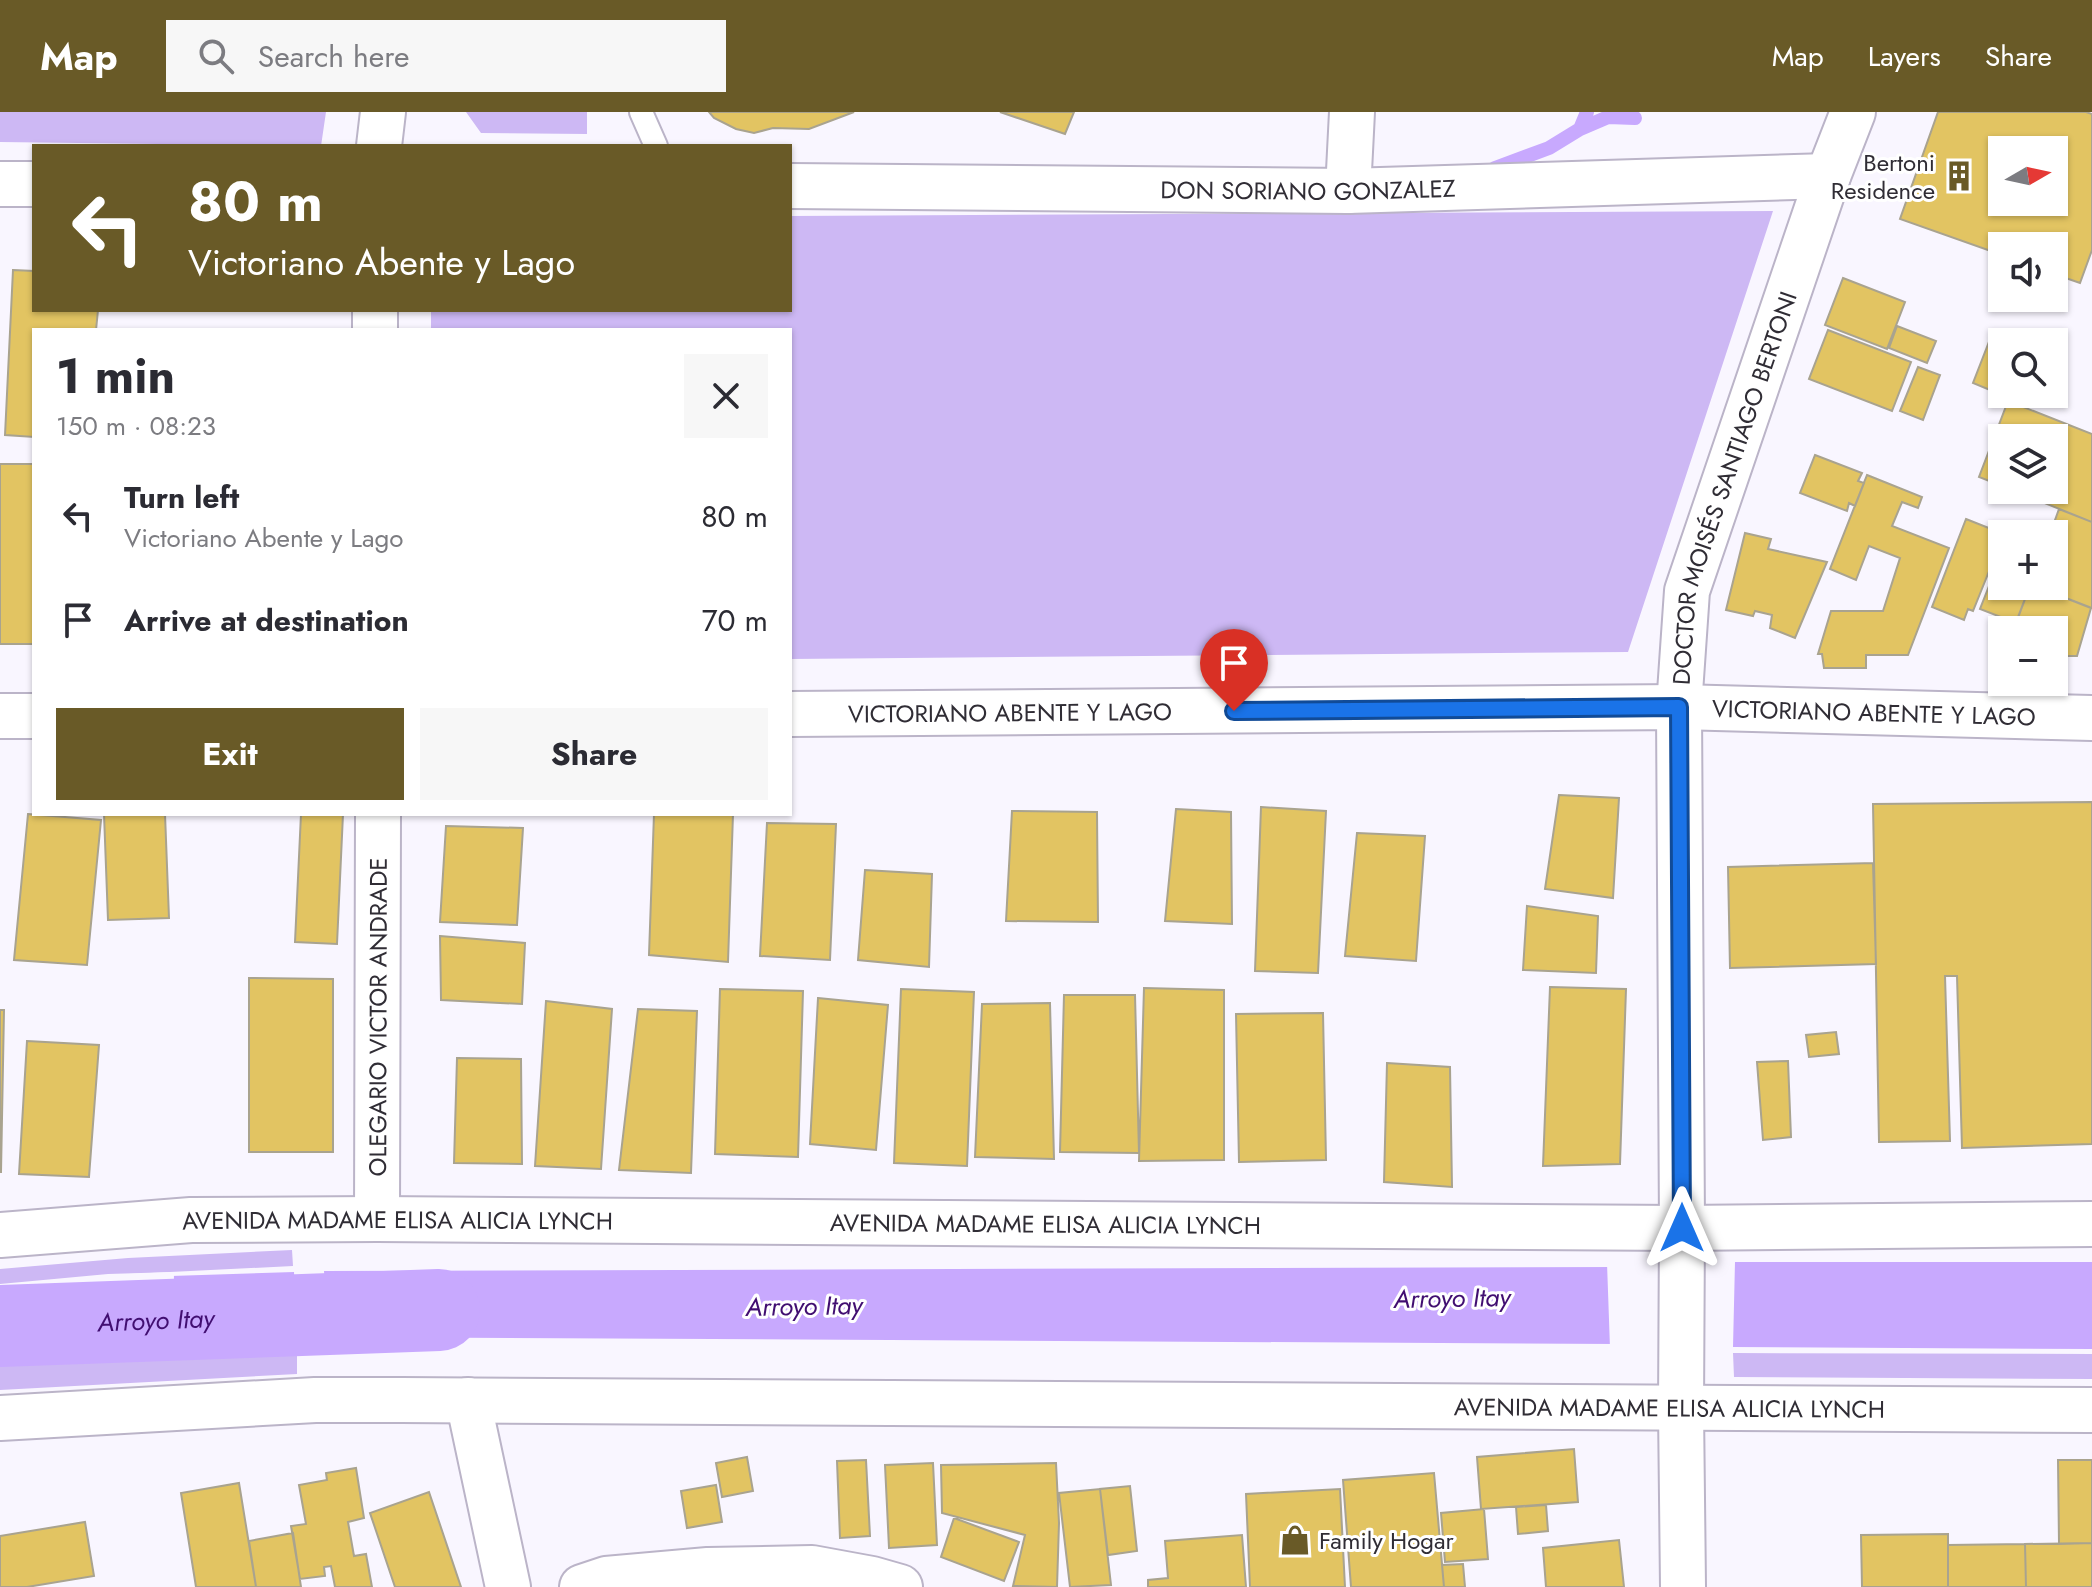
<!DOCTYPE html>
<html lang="en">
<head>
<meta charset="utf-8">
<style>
  :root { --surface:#fff; --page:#f7f7f7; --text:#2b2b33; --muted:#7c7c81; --accent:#695a27 }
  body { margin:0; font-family:Jost,sans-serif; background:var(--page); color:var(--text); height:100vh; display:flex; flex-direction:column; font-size:30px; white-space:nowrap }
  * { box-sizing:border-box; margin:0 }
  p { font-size:26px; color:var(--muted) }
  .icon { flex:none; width:44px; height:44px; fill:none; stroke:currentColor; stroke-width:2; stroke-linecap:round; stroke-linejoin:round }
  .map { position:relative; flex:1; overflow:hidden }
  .panel { position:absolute; left:32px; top:216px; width:760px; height:488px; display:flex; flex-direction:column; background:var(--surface); border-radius:0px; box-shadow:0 2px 6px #0004 }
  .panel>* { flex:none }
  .hud { position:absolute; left:32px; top:32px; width:760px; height:168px; border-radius:0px; box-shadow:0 2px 6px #0004; background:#695a27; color:#fff; overflow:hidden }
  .needle { width:52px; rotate:81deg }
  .tools { position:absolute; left:1988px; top:24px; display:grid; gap:16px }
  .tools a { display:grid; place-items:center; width:80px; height:80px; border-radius:0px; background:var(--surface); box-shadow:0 2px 6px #0004; font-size:40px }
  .pin { position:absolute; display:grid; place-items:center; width:68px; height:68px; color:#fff; margin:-82px -34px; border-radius:50% 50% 50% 0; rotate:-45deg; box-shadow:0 0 8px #0007 }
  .pin .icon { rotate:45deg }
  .me { position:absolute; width:88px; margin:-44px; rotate:0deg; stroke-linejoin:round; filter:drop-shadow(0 0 6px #0008) }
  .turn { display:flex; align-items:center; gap:28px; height:168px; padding:0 24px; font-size:36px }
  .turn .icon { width:104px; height:104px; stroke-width:2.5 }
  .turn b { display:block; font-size:56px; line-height:68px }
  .round { display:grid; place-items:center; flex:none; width:84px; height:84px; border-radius:0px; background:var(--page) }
  .headline { display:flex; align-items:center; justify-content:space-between; height:136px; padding:0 24px }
  h1 { font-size:48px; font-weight:700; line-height:60px }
  .action { display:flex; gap:16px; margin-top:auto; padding:16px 24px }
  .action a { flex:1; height:92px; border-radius:0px; background:var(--accent); color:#fff; font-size:32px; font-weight:700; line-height:92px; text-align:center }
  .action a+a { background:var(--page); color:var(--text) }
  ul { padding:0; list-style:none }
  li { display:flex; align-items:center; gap:24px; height:104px; padding:0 24px }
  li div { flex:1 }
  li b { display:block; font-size:30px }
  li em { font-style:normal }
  header { display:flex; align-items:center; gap:48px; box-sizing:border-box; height:112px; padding:0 40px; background:var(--accent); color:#fff }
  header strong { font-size:38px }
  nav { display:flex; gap:44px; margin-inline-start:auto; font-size:28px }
  .search { width:560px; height:72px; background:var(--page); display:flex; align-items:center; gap:20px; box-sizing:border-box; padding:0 28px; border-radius:0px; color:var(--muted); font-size:30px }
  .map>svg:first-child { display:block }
</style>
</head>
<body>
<header>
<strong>Map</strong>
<div class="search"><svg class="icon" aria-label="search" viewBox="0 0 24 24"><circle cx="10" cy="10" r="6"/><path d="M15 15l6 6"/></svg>Search here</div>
<nav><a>Map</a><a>Layers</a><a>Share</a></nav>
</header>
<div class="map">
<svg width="2092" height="1475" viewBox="0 0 2092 1475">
  <rect width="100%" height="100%" fill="#f9f6ff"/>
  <path fill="#cdb8f4" d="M0 0H326L321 34 0 30Z
    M466 0H587V22L481 21Z
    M1773 99 1628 540 790 547V218H431V198H790V104Z
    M292 1138 293 1154 129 1162 0 1173V1157L128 1146Z
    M105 1233H297V1262L0 1278V1243Z
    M1733 1241 2092 1242V1267L1734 1265Z"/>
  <path fill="#c8a9fe" d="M1735 1150H2092V1237L1733 1235Z
    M1618 1155 1617 1232 328 1225 324 1159Z
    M294 1160 297 1229H104L109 1166Z"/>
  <path fill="#f9f6ff" d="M1607 1151H1619L1622 1155 1621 1233 1617 1236H1610Z
    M174 1160 173 1233H104L0 1242V1172L108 1162Z"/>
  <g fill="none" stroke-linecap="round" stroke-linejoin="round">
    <path stroke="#c8a9fe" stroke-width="14" d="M1580 17 1608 5 1635 6
      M1489 60 1495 56 1549 36 1580 17 1587 0"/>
    <path stroke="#c8a9fe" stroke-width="82" id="s1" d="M0 1214 439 1198"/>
  </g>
  <path fill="#e2c462" stroke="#a9a38f" stroke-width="2" fill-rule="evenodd" d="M709 0H854L809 17 773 16 754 21 736 17 714 6Z
    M1000 0H1074L1065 22Z
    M1938 0H2086L2092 2V138L2080 171 2054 162V134H2002V143L1900 107ZM2002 38H2054V90H2002Z
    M13 158 34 159V198H98L96 218H34V325L5 323Z
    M1843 166 1905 190 1887 237 1825 213Z
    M1897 214 1936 229 1927 251 1889 236Z
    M1828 218 1911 250 1892 299 1809 267Z
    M1992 222 2011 230H2002V283L1973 271Z
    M1918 255 1940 263 1923 308 1900 299Z
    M2008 289 2092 322V410L2012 378H2054V326H2002V374L1979 365Z
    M1815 343 1862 361 1858 369 1864 371 1855 394 1849 391 1847 399 1800 381Z
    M0 352H34V532H0Z
    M1867 363 1922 385 1918 396 1902 390 1892 414 1949 436 1908 543H1866V556H1824L1822 542H1818L1831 499H1883L1900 446 1869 434 1856 468 1830 457Z
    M2059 397 2092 410V496L2035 474H2054V422H2050Z
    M1966 407 2004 422 1973 499 1968 497 1964 508 1932 495Z
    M2014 410 2044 422H2009Z
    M1745 421 1771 427 1768 437 1827 450 1795 526 1770 516 1772 503 1755 499 1753 504 1726 498Z
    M2002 441V474H2030L2016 511 1980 497Z
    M2030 474H2035L2091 496 2077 544H2054V518H2013Z
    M1559 683 1619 686 1613 786 1545 777Z
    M2092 690V1032L1962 1036 1957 864H1945L1950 1029 1879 1030 1873 692Z
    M1261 695 1326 699 1318 861 1255 859Z
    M1176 697 1231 700 1232 812 1165 809Z
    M1012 699 1097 700 1098 810 1006 809Z
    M28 702 101 708 87 853 14 848Z
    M104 702H165L169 806 108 808Z
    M301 702H343L337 832 295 830Z
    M654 702H733L728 850 649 843Z
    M767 711 836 712 830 848 760 844Z
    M446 714 523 716 517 813 440 810Z
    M1357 721 1425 724 1416 849 1345 844Z
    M1873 751 1876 852 1730 856 1728 755Z
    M865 758 932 762 929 855 858 848Z
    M1527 794 1598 804 1596 861 1523 858Z
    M440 824 525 831 522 892 441 888Z
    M249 866 333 867V1040H249Z
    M1550 875 1626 877 1620 1052 1543 1054Z
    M1144 876 1224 878V1048L1139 1049Z
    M720 877 803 879 798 1045 715 1042Z
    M901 877 974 880 967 1054 894 1051Z
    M1064 883H1135L1139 1041 1060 1040Z
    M818 886 888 893 876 1038 810 1032Z
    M546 889 612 897 601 1057 535 1054Z
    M1050 891 1054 1047 975 1045 982 892Z
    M638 897 697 899 691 1061 619 1058Z
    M0 898H4L1 1060H0Z
    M1323 901 1326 1048 1239 1050 1236 902Z
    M1836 920 1839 942 1809 945 1806 923Z
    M27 929 99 933 89 1065 19 1062Z
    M457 946 521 947 522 1052 454 1051Z
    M1788 949 1791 1025 1763 1028 1757 950Z
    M1387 951 1450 955 1452 1075 1384 1070Z
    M1574 1337 1578 1390 1481 1397 1477 1345Z
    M747 1345 753 1379 722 1385 716 1351Z
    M866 1348 870 1424 840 1426 837 1349Z
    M2058 1348H2092V1431L2059 1432Z
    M933 1351 937 1433 889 1436 885 1353Z
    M1056 1351 1059 1411 1057 1475 1013 1474 1025 1423 942 1401 941 1353Z
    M356 1356 364 1406 348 1410 354 1444 366 1442 372 1475H335L331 1454 324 1455 325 1464 300 1467 291 1414 306 1412 299 1373 327 1368 326 1361Z
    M1434 1361 1444 1475H1351L1343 1368Z
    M239 1371 256 1475H196L181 1381Z
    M716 1373 722 1410 687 1416 681 1379Z
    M1130 1374 1137 1439 1108 1443 1100 1377Z
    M1100 1377 1111 1473 1070 1475 1059 1381Z
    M1340 1377 1345 1475H1250L1246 1382Z
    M429 1380 461 1475H395L370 1401Z
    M1546 1393 1548 1419 1518 1422 1516 1395Z
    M1484 1397 1488 1447 1445 1450 1441 1401Z
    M954 1406 1019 1430 1004 1469 941 1445Z
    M85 1410 94 1464 27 1475H0V1424Z
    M293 1421 301 1475H256L249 1429Z
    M1948 1422V1475H1862L1861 1423Z
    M1242 1423 1246 1475H1148V1468L1168 1466 1165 1429Z
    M1619 1428 1624 1475H1546L1543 1436Z
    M2092 1431V1475H2026L2025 1432Z
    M2025 1432 2026 1475H1948V1433Z
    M1463 1452 1465 1475H1444L1442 1453Z"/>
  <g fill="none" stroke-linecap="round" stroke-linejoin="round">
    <g stroke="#bbb4c8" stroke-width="26">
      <path id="service" d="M641 0 656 34"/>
    </g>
    <g stroke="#bbb4c8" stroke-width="48">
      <g id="minor">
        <path d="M379 34 383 0"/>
        <path id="s2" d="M790 74 1348 79 1828 64"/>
        <path d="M1348 79 1352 0"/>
        <path id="s3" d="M790 602 1679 595 2092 606"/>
        <path d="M0 604H34"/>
        <path d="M1681 1297 1683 1475"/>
        <path d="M582 1475 606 1467 708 1458 812 1456 872 1467 900 1475"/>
      </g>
    </g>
    <g stroke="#bbb4c8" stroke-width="48">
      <g id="tertiary">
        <path d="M0 72H34"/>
        <path d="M375 198V218"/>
        <path id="s4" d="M377 1107 378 702"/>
        <path id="s5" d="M1682 1116 1679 595 1687 479 1828 64 1853 0"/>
        <path d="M468 1288 508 1475"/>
      </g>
    </g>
    <g stroke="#bbb4c8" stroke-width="48">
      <g id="trunk">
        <path id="s6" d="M0 1123 191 1108 377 1107 1682 1116 2092 1112"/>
        <path d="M1681 1297 1682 1116"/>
        <path id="s7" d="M0 1306 315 1288H401L2092 1298"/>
      </g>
    </g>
    <use href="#service" stroke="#fff" stroke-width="22"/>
    <use href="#minor" stroke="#fff" stroke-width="44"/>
    <use href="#tertiary" stroke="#fff" stroke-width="44"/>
    <use href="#trunk" stroke="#fff" stroke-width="44"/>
  </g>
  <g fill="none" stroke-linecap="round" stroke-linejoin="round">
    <g stroke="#114b97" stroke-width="20">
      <path id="route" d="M1234 599 1679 595 1682 1116"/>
    </g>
    <use href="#route" stroke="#1a73e8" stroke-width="14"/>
  </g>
  <defs>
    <g id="building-bare" transform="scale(2.4)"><path d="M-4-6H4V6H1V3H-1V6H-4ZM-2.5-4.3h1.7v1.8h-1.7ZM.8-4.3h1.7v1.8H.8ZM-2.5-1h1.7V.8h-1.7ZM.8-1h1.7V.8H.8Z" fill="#695a27" stroke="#fff" stroke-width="2.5" paint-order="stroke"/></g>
    <g id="shop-bare" transform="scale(2.4)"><path d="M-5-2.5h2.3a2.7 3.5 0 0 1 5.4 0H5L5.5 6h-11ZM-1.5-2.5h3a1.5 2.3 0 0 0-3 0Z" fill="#695a27" stroke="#fff" stroke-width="2.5" paint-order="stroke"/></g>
  </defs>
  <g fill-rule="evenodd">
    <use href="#building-bare" x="1959" y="64"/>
    <use href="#shop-bare" x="1295" y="1428"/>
  </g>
  <g text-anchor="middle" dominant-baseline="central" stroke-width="6" stroke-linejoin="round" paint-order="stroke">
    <g font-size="24" fill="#302d35" stroke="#fff" text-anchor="end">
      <text x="1935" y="50">Bertoni<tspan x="1935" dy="28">Residence</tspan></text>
      <text x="1319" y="1428" text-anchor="start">Family Hogar</text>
    </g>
    <g font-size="24" fill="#302d35" stroke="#fff">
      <text stroke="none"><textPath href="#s2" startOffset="518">DON SORIANO GONZALEZ</textPath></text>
      <text stroke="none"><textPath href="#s5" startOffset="748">DOCTOR MOISÉS SANTIAGO BERTONI</textPath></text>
      <text stroke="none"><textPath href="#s3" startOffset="1084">VICTORIANO ABENTE Y LAGO</textPath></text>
      <text stroke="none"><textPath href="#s3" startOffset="220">VICTORIANO ABENTE Y LAGO</textPath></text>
      <text stroke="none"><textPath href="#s4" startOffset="202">OLEGARIO VICTOR ANDRADE</textPath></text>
      <text stroke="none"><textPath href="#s6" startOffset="398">AVENIDA MADAME ELISA ALICIA LYNCH</textPath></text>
      <text stroke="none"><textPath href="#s6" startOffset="1046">AVENIDA MADAME ELISA ALICIA LYNCH</textPath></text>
      <text stroke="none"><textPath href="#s7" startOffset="1670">AVENIDA MADAME ELISA ALICIA LYNCH</textPath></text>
    </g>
    <g font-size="26" font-style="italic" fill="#410e71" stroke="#fff">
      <text transform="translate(1452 1186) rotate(-1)">Arroyo Itay</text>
      <text transform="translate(804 1194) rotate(-1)">Arroyo Itay</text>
      <text stroke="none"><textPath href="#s1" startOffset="156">Arroyo Itay</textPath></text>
    </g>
  </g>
</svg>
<div class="tools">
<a><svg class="needle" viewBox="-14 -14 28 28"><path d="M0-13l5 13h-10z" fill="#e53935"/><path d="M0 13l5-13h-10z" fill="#7c7c81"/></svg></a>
<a><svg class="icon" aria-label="sound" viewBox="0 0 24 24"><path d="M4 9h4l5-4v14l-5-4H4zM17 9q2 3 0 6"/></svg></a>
<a><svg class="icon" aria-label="search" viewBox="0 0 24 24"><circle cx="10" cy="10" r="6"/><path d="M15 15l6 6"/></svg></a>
<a><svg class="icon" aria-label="layers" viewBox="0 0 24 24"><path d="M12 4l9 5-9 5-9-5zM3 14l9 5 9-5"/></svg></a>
<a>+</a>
<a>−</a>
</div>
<div class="pin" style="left:1234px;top:599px;background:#d93025"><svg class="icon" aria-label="arrive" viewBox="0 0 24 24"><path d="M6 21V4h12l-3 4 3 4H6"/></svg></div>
<svg class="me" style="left:1682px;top:1116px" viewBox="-20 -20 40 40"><path d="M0-17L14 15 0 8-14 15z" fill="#1a73e8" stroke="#fff" stroke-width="4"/></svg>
<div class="hud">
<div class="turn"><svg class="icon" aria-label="left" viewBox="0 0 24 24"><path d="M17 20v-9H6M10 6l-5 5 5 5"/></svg><div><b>80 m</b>Victoriano Abente y Lago</div></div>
</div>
<section class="panel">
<div class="headline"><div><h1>1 min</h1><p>150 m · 08:23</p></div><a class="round"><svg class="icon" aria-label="close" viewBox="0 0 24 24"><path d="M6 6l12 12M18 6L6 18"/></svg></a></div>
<ul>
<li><svg class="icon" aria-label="left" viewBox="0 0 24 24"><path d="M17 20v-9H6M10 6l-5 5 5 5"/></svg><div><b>Turn left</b><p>Victoriano Abente y Lago</p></div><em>80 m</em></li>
<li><svg class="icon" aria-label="arrive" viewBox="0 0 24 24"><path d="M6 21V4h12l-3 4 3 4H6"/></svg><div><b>Arrive at destination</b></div><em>70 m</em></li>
</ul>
<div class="action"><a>Exit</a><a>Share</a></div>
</section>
</div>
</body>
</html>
